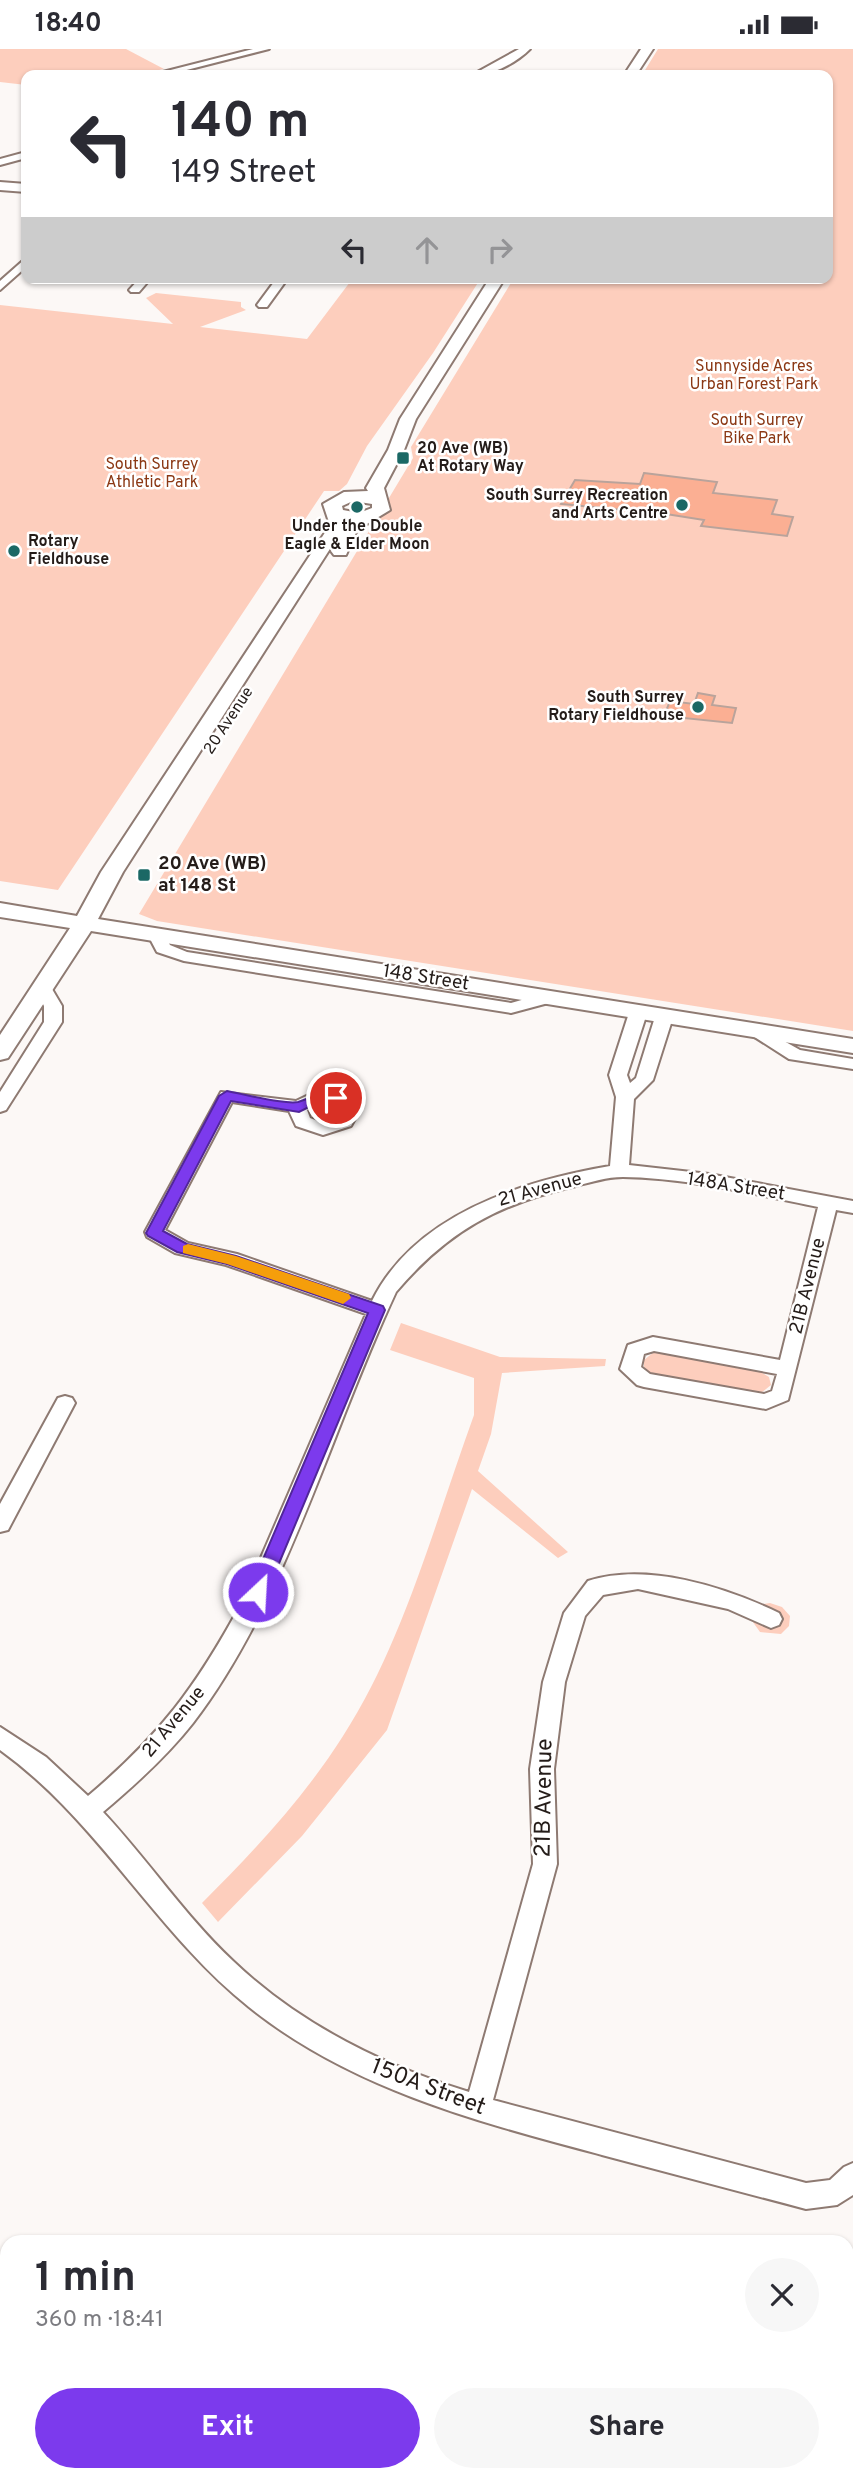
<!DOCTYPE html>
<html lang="en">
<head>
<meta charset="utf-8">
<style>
  :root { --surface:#fff; --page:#f7f7f7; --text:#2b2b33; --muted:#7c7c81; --accent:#7c3aed }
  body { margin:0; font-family:Overpass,sans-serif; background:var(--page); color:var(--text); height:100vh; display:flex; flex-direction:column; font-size:26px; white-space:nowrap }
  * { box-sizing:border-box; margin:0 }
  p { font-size:23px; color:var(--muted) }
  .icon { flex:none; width:38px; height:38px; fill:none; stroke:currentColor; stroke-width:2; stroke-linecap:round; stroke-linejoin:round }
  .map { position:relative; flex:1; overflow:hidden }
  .details { position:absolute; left:0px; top:2186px; width:854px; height:247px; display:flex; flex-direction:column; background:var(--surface); border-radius:21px 21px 0 0; box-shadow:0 2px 5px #0004 }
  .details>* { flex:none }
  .top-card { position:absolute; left:21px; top:21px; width:812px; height:214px; border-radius:14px; box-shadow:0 2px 5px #0004; background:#fff; color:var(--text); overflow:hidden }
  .pin { position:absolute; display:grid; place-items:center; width:60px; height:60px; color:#fff; margin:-30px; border:4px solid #fff; border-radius:50%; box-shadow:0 2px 7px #0007 }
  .me { position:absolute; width:77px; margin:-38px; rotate:25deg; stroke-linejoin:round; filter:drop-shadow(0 0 5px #0008) }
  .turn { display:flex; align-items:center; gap:24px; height:147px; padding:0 35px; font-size:32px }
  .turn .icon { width:91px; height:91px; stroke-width:2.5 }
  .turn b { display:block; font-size:49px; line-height:60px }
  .lanes { display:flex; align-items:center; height:66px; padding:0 35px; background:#0003; justify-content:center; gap:35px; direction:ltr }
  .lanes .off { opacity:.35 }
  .round { display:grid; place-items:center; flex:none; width:74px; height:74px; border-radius:37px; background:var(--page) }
  .headline { display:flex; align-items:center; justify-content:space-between; height:119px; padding:0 35px }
  h1 { font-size:42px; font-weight:700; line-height:52px }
  .action { display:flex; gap:14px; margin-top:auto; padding:14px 35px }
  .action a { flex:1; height:80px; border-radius:42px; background:var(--accent); color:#fff; font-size:28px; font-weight:700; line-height:80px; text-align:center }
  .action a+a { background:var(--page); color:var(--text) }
  .status { display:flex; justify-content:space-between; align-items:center; height:49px; padding:0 35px; background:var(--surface); direction:ltr }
  .status svg { height:19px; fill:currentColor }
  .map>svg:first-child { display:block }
</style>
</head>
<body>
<div class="status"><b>18:40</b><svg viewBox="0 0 49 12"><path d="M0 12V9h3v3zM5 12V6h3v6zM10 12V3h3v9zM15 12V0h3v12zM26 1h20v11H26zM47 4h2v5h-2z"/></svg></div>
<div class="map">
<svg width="853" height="2432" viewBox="0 0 853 2432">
  <rect width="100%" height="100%" fill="#fcf8f6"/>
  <path fill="#fdcebd" d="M0 0H126L164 20 134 26H26V36L0 33Z
    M658 0H853V982L157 872 139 865 413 409 411 398 514 229H828V26H642Z
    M353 229H481L433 304 367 397 347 435 339 442H324L58 841 0 832V256L173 275 146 249 156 244 241 253V258L246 261 200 278 307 290Z
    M326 1052 341 1057 343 1068 329 1075 312 1072 308 1061Z
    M401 1274 500 1308 606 1310 605 1317 502 1324 491 1385 478 1422 568 1503 558 1509 472 1440 387 1681 302 1787 218 1873 202 1854C254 1802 303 1750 343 1687 403 1595 436 1470 474 1366V1329L390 1301Z
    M654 1303 759 1322 769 1328 771 1336 761 1344H753L653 1326 644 1318V1311Z
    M770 1554 782 1558 790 1567 789 1577 781 1585 760 1583 750 1569 758 1556Z
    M853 2202V2432H810L811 2426H847V2215Z"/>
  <path fill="#fbaf93" stroke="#b9a39b" stroke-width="2" d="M644 424 717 433 713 444 777 451 772 465 793 468 787 487 701 477 704 471 666 465 561 455 575 431 640 435Z
    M698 644 715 647 712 656 736 659 732 674 664 667 670 652 694 655Z"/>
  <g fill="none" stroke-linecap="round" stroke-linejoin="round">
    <g stroke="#8e7a72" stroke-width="4">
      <path id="street" d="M253 0H269L167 26H151Z
        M519 0H530C516 14 492 27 472 26Z
        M26 103V109L0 116V110Z
        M26 209V218L0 241V232Z
        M140 229H151L139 243H131L129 241Z
        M277 229H288L267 258H259L257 256Z
        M156 881 162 882 170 896 187 903 511 954 546 944 555 949 552 953 511 964 184 912 157 903 148 886Z
        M43 934 49 935 62 957V973L6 1061 0 1063V1043L44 973V957L35 939Z
        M638 959 647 964 627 1026 630 1034 636 1029 655 968 664 963 673 968 653 1031 634 1050 629 1116 709 1125 853 1152V1164L836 1161 788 1351 766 1360 644 1338 637 1336 620 1320 628 1296 653 1288 780 1311 818 1158C754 1145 688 1129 623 1128 607 1128 591 1133 576 1137 498 1155 448 1182 396 1243 331 1381 286 1553 193 1674 167 1707 135 1736 103 1763 148 1811 185 1867 233 1912 299 1975 382 2016 469 2043L533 1815 530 1720 543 1633 564 1564 588 1532C647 1513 725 1538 779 1564L782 1570 779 1576 771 1579 728 1560 638 1540 603 1546 585 1567 565 1633 554 1720 557 1815 493 2051 806 2134 830 2131 844 2118 853 2114V2146L837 2156 806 2160C738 2142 670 2124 602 2106 479 2073 351 2040 249 1958 155 1883 99 1772 0 1701V1678L46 1708 88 1747C160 1686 196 1638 241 1555L366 1265 226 1216 175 1204 147 1188 145 1183 221 1043 296 1052 319 1041 349 1048 359 1062 351 1077 323 1086 296 1077 289 1062 232 1053 165 1181 188 1194 237 1205 372 1252C415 1165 522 1132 610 1117L616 1048 609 1026 629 964ZM321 1053 337 1056 341 1062 338 1069 323 1074 310 1069 307 1061ZM654 1302 777 1325 772 1342 764 1345 650 1325 641 1318 644 1305Z
        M759 978 800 1001 853 1010V1020L789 1010 753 987 750 983Z
        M65 1347 72 1349 75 1354 8 1481 0 1483V1455L58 1349Z"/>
    </g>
    <g stroke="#8e7a72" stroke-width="4">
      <path id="secondary" d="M641 0H653L636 26H624Z
        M0 133 26 135V143L0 141Z
        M490 229H505L416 370 404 401 384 439 390 461 357 481 346 506H334L331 502 335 492 123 823 98 870 853 990V1004L91 882 8 1009 0 1011V986L70 879 0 868V854L77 867 101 823 330 476 323 455 344 443 368 442 366 439 388 401 400 370ZM353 452 372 455V459L359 464 343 461 342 457Z"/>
    </g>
    <use href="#street" fill="#fff" fill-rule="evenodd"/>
    <use href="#secondary" fill="#fff" fill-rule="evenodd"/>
  </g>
  <path fill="#7c3aed" stroke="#51269a" stroke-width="2" d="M227 1042C243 1045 284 1056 298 1053 313 1049 329 1034 343 1049L336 1053 321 1052 299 1063 231 1052 163 1182 187 1195 236 1207 383 1257 385 1261 267 1543 258 1550 249 1543 368 1264 227 1215 177 1203 148 1187 146 1184 219 1047Z"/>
  <path fill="#f59e0b" d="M188 1195 236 1207 349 1245 351 1249 343 1255 227 1215 183 1204V1197Z"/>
  <g fill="#1b6865" stroke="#fff" stroke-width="2.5">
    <rect x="396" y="402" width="14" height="14" rx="3.5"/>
    <circle cx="682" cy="456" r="7"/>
    <circle cx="357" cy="458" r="7"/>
    <circle cx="14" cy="502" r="7"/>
    <circle cx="698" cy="658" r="7"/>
    <rect x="137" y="819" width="14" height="14" rx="3.5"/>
  </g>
  <g text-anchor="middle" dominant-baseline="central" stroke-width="5" stroke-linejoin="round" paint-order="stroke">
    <g font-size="16" fill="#8b3814" stroke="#fff">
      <text x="754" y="318">Sunnyside Acres<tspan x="754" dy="18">Urban Forest Park</tspan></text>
      <text x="757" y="372">South Surrey<tspan x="757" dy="18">Bike Park</tspan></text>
      <text x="152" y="416">South Surrey<tspan x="152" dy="18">Athletic Park</tspan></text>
    </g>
    <g font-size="16" font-weight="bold" fill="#241c19" stroke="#fff" text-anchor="start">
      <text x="417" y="400">20 Ave (WB)<tspan x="417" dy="18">At Rotary Way</tspan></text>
      <text x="668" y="447" text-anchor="end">South Surrey Recreation<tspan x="668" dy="18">and Arts Centre</tspan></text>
      <text x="357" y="478" text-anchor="middle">Under the Double<tspan x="357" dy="18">Eagle &amp; Elder Moon</tspan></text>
      <text x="28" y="493">Rotary<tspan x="28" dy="18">Fieldhouse</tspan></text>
      <text x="684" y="649" text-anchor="end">South Surrey<tspan x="684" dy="18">Rotary Fieldhouse</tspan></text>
    </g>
    <g font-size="16" fill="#241c19" stroke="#fff">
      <text transform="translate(229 672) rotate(-57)">20 Avenue</text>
    </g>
    <g font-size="19" font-weight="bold" fill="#241c19" stroke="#fff" text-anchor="start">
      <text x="158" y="815">20 Ave (WB)<tspan x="158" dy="22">at 148 St</tspan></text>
    </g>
    <g font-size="19" fill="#241c19" stroke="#fff">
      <text transform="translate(426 929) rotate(9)">148 Street</text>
      <text transform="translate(736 1138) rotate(9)">148A Street</text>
      <text transform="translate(540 1141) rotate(-15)">21 Avenue</text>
      <text transform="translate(808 1237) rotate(-76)">21B Avenue</text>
      <text transform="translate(174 1673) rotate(-50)">21 Avenue</text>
    </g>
    <g font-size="23" fill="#241c19" stroke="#fff">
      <text transform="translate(545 1749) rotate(-89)">21B Avenue</text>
      <text transform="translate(428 2039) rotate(21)">150A Street</text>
    </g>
  </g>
</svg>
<div class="pin" style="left:336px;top:1049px;background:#d93025"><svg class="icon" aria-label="arrive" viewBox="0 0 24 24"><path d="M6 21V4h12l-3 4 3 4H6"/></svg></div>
<svg class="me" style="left:258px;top:1543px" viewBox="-20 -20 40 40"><circle r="17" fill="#7c3aed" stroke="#fff" stroke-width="3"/><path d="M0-11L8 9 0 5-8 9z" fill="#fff"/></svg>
<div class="top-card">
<div class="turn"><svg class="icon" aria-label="left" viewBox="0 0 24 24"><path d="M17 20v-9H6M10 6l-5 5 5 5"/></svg><div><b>140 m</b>149 Street</div></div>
<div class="lanes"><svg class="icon" aria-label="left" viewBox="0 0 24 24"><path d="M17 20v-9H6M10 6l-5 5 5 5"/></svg><svg class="icon off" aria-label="ahead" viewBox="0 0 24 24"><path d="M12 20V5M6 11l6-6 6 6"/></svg><svg class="icon off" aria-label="right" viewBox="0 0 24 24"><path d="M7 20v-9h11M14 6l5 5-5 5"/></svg></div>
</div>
<section class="details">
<div class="headline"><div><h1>1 min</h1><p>360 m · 18:41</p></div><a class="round"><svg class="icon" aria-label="close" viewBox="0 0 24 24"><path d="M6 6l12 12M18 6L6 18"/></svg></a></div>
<div class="action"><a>Exit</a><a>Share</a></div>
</section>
</div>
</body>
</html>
